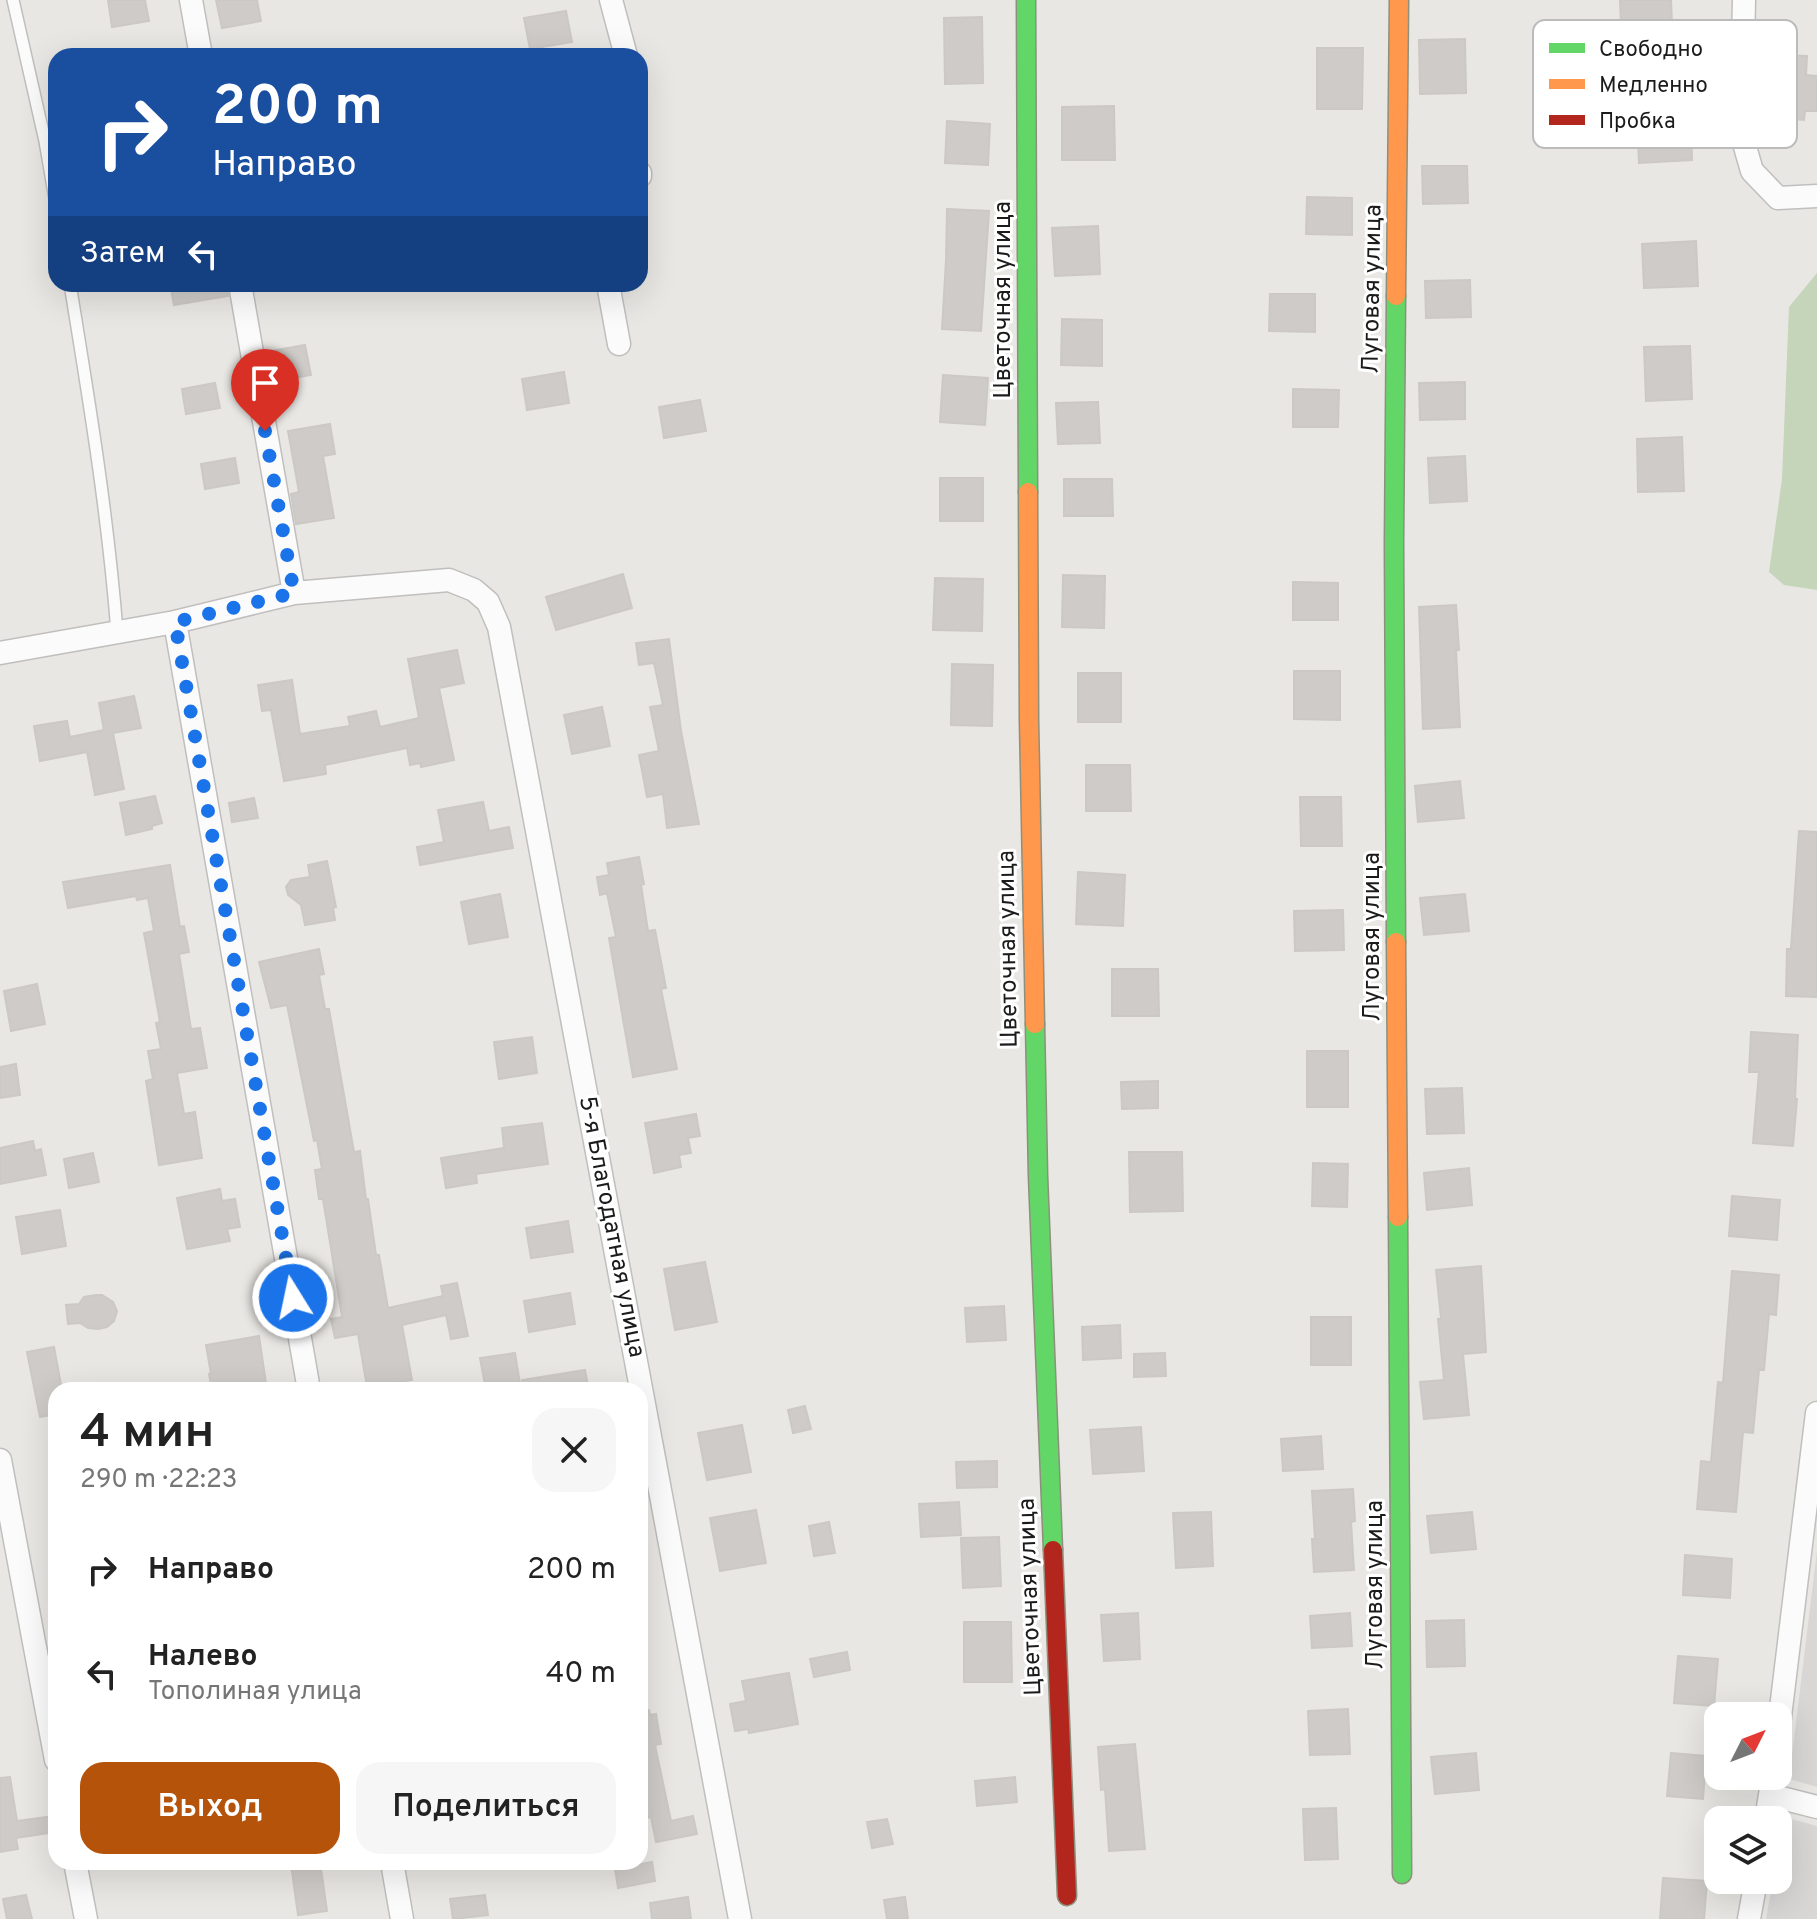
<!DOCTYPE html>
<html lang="ru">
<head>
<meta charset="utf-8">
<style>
  :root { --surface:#fff; --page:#f6f6f6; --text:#222; --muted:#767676; --accent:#b45309 }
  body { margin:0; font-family:Overpass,sans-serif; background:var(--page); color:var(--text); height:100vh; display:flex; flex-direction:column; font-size:30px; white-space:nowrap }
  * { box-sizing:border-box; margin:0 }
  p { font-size:26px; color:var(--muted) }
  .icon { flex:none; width:44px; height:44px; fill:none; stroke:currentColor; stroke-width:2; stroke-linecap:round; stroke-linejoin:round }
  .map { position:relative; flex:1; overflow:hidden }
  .side { position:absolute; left:48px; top:1382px; width:600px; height:488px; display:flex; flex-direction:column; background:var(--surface); border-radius:24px; box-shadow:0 8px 32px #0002 }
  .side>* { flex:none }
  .guide { position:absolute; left:48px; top:48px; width:600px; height:244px; border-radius:24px; box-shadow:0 8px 32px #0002; background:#1a4fa0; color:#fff; overflow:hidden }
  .needle { width:52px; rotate:48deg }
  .controls { position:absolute; left:1704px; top:1702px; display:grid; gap:16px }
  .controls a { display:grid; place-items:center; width:88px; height:88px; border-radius:16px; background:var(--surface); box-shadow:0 8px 32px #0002; font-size:40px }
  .pin { position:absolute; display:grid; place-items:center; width:68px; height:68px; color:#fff; margin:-82px -34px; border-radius:50% 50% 50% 0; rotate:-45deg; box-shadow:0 0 8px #0007 }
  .pin .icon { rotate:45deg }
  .me { position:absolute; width:88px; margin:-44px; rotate:350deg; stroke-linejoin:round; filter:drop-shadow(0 0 6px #0008) }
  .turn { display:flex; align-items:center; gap:28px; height:168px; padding:0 32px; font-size:36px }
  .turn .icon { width:104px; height:104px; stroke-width:2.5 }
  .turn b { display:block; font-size:56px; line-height:68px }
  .then { display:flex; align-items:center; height:76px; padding:0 32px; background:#0003; gap:16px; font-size:30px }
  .round { display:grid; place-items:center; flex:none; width:84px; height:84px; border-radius:24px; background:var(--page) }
  .overview { display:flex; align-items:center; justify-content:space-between; height:136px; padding:0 32px }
  h1 { font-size:48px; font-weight:600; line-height:60px }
  .primary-button { display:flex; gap:16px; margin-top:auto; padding:16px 32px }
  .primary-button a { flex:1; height:92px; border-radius:24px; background:var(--accent); color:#fff; font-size:32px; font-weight:600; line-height:92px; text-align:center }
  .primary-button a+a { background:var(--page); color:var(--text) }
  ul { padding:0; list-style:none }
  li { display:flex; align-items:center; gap:24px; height:104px; padding:0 32px }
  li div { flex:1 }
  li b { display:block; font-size:30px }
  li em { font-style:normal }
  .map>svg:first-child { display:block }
</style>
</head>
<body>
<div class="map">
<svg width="1817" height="1919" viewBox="0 0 1817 1919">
  <rect width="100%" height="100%" fill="#e9e7e3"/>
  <path fill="#d8d7d5" d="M1817 1551V1787L1789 1779Z
    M1784 1817 1817 1826V1919H1766L1773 1880H1778V1852Z"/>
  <path fill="#c4d5ba" d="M1817 273V590L1784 585 1769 572 1782 479 1789 307Z"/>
  <path fill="#cecbc8" stroke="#ccc9c5" stroke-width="2" d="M108 0H145L149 21 112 27Z
    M216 0H257L261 21 222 28Z
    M1620 0H1671L1673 48 1622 49Z
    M566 11 572 42 530 49 524 18Z
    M982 17 983 83 945 84 944 18Z
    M1465 39 1466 93 1420 94 1419 40Z
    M1317 48H1363L1362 109H1317Z
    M1784 55 1807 56 1806 75 1817 76V111H1805L1804 120 1782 118 1783 110 1762 109V75L1782 76Z
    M1114 106 1115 160H1062V107Z
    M1691 115 1692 160 1639 163 1637 117Z
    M947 121 990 124 988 165 945 163Z
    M1422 166H1467L1468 203 1423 204Z
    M1307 197 1352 198V235L1306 234Z
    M947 209 989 211 981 331 942 329 946 260Z
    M1098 226 1100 274 1055 276 1052 228Z
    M1696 241 1698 286 1644 288 1642 244Z
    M1470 280 1471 317 1426 318 1425 281Z
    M170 284H226L228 296 174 305Z
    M1270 294H1315V332L1269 331Z
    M1062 319 1102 320V366L1061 365Z
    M305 345 311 375 271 382 266 352Z
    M1690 346 1692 399 1646 401 1644 347Z
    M564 372 569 403 527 410 522 379Z
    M943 375 988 378 985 425 940 422Z
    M1465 382V419L1420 420 1419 383Z
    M215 383 220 408 186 414 182 389Z
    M1293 389 1339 390 1338 427H1293Z
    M700 400 706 431 664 438 659 407Z
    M1098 402 1100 443 1058 444 1056 403Z
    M330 424 335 454 323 456 334 518 296 524 291 494 299 492 288 431Z
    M1682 437 1684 491 1638 492 1637 439Z
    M1465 456 1467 501 1430 503 1428 458Z
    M235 458 239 483 205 489 201 464Z
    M940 478H983V521H940Z
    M1064 479H1112L1113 516H1064Z
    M623 574 632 608 556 630 546 597Z
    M1063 575 1105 576 1104 628 1062 627Z
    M935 578 983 579 982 631 933 630Z
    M1293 582 1338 583V620H1293Z
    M1456 605 1459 650H1456L1460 727 1423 729 1419 607Z
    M669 639 681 731 699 824 667 828 663 794 647 797 639 755 659 751 650 707 663 705 654 663 639 665 636 643Z
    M457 650 464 683 439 688 454 760 421 767 420 763 410 765 407 748 325 765 326 774 284 781 271 710 262 711 258 685 292 680 300 734 350 726 348 717 376 711 380 727 419 718 408 659Z
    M952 664 993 665 992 726 951 725Z
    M1294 671H1340V720L1294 719Z
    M1078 673H1121V722H1078Z
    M134 696 141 728 113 733 124 789 95 795 87 752 40 761 34 726 67 721 70 737 104 730 99 703Z
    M602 707 610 746 572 754 564 715Z
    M1086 765H1130L1131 811H1086Z
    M1460 781 1464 818 1418 822 1415 786Z
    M155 796 162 823 152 826V829L126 835 120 803Z
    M1300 797H1341L1342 846H1301Z
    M254 798 258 818 232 822 229 803Z
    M483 802 489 831 509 827 513 848 420 865 417 847 444 842 438 810Z
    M1799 831 1817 832V997L1786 996 1787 949H1791Z
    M639 857 644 884 641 885 648 931 655 930 666 988 661 989 677 1069 633 1077 609 938 616 937 607 893 600 895 597 877 609 875 607 863Z
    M327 861 336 907 333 908 335 920 305 925 301 905 288 895 286 887 291 880 310 877 308 865Z
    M170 865 180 927 184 926 189 952 179 954 191 1029 200 1028 207 1068 177 1073 184 1114 195 1112 202 1158 159 1165 146 1081 153 1079 148 1051 161 1049 156 1023 160 1022 144 933 154 931 148 898 137 900 136 896 68 908 63 882Z
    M1078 872 1125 875 1123 926 1076 924Z
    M500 894 508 937 469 944 461 902Z
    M1465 894 1469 931 1424 935 1420 898Z
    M1343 910 1344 950 1295 951 1294 911Z
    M319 949 324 974 319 975 325 1009H329L354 1152 360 1151 366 1199H368L376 1255H379L388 1308 443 1296 441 1286 457 1283 468 1336 451 1339 446 1315 402 1325 412 1380 367 1387 358 1334 335 1338 331 1319 342 1317 323 1199H319L315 1170 322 1169 317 1140 314 1141 287 1005 271 1008 259 962Z
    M1112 969H1158L1159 1016H1112Z
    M37 984 45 1024 11 1031 4 991Z
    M1751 1032 1798 1035 1795 1099H1797L1793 1146 1753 1143 1759 1072H1749Z
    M532 1037 537 1073 499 1079 494 1042Z
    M1307 1051H1348V1107H1307Z
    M16 1064 20 1095 0 1098V1067Z
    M1158 1081V1108L1122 1109 1121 1082Z
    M1462 1088 1464 1133 1427 1134 1425 1089Z
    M696 1114 700 1136 688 1138 691 1153 679 1155 681 1167 654 1173 645 1123Z
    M542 1123 548 1164 476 1174 477 1183 446 1188 441 1158 504 1148 502 1128Z
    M33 1141 35 1151 41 1149 46 1175 0 1184V1148Z
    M1129 1152H1182L1183 1211 1130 1212Z
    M93 1153 99 1182 69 1188 64 1159Z
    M1313 1163 1348 1164 1347 1207 1312 1206Z
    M1469 1168 1472 1205 1427 1210 1424 1173Z
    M220 1189 222 1201 235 1199 240 1227 227 1229 230 1241 187 1249 177 1198Z
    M1732 1196 1780 1200 1777 1240 1729 1236Z
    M60 1210 66 1246 22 1254 16 1217Z
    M568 1221 573 1252 531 1258 526 1228Z
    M705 1262 717 1322 675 1330 664 1269Z
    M1481 1266 1486 1352 1463 1354 1469 1415 1424 1419 1420 1382 1444 1380 1438 1319H1441L1436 1270Z
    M1732 1271 1779 1275 1776 1315 1769 1314 1764 1370H1759L1753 1433 1743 1432 1736 1512 1697 1509 1701 1461 1711 1462 1718 1382 1723 1383Z
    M570 1293 575 1324 529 1332 524 1301Z
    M96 1295H102L113 1302 117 1311 114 1321 107 1327 98 1329 88 1328 80 1323 68 1324 66 1305 79 1304 84 1297Z
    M1004 1306 1006 1340 967 1342 965 1308Z
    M1311 1317H1351V1365H1311Z
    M1120 1325 1121 1358 1083 1360 1082 1327Z
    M259 1336 267 1390H212L209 1374H211L206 1345Z
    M54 1347 62 1390H56V1414L40 1417 27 1352Z
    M515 1353 521 1390H486L480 1358Z
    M1165 1353 1166 1376 1134 1377V1354Z
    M585 1370 589 1390H523L522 1380Z
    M805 1406 811 1429 793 1433 788 1410Z
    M742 1425 751 1472 707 1480 698 1433Z
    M1141 1427 1144 1471 1093 1474 1090 1430Z
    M1321 1436 1323 1469 1283 1471 1281 1439Z
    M997 1461V1487L957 1488 956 1462Z
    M1353 1489 1355 1521 1351 1522 1354 1570 1314 1572 1312 1539H1315L1312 1491Z
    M959 1502 961 1535 921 1537 919 1504Z
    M756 1510 766 1563 720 1571 710 1518Z
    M1211 1512 1213 1566 1176 1568 1173 1513Z
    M1472 1512 1476 1549 1431 1553 1427 1516Z
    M829 1522 835 1553 814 1556 809 1526Z
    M999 1537 1001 1586 963 1588 961 1538Z
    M1685 1555 1732 1559 1730 1598 1683 1595Z
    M1138 1613 1140 1659 1104 1661 1101 1615Z
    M1350 1613 1352 1646 1312 1648 1310 1616Z
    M1464 1620 1465 1666 1427 1667 1426 1621Z
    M964 1622H1011L1012 1682H964Z
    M847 1652 850 1670 814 1677 810 1659Z
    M1678 1656 1718 1659 1714 1706 1674 1703Z
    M789 1673 798 1724 749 1733 748 1729 735 1731 730 1704 746 1701 742 1681Z
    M1348 1709 1350 1754 1310 1755 1308 1711Z
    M649 1710 650 1715 656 1714 661 1744 655 1745 671 1821 693 1816 697 1834 656 1842 651 1817 640 1819V1711Z
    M1135 1744 1145 1849 1109 1851 1105 1789 1101 1790 1098 1747Z
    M1476 1753 1479 1790 1435 1794 1431 1757Z
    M1671 1753 1706 1756 1703 1799 1667 1796Z
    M10 1777 17 1821 55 1816 56 1832 16 1838 18 1849 0 1852V1778Z
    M1015 1777 1017 1802 977 1806 975 1781Z
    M1336 1808 1338 1859 1305 1860 1303 1809Z
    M887 1819 893 1844 872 1848 867 1822Z
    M303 1862H320L327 1911 298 1915 291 1864Z
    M652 1862 655 1881 618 1888 615 1869Z
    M1663 1878 1707 1881 1704 1919H1660Z
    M26 1895 32 1919H7L3 1899Z
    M485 1895 488 1915 453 1919 450 1899Z
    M688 1897 691 1919H652L650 1903Z
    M905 1897 908 1919H887L884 1900Z"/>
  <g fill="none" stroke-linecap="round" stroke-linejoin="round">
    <g stroke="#c0bfbe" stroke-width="14">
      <path id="lane" d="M13 0 45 141 56 205
        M70 284C89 400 108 515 117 632"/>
    </g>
    <g stroke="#c0bfbe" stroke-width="25">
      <path id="street" d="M191 0 201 56
        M611 0 626 56
        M1744 0 1741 133 1752 171 1778 198 1817 196
        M640 173V176
        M240 284 294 593
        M608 284 619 344
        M175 622 309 1390
        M0 653 175 622 294 593 449 580 474 590 488 602 499 627 740 1919
        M0 1460 56 1760
        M1778 1733 1817 1413
        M1770 1795 1817 1807
        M1766 1820 1773 1776
        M75 1862 86 1919
        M392 1862 402 1919
        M1749 1919 1756 1880"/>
    </g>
    <g stroke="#8e907d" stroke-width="21">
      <path id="fast" d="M1026 0 1028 492
        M1396 296 1394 543 1396 942
        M1035 1024 1038 1176 1053 1550
        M1398 1217 1402 1874"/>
    </g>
    <g stroke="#8e907d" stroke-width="21">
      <path id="slow" d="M1396 296 1399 0
        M1028 492 1029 720 1035 1024
        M1396 942 1398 1217"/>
    </g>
    <g stroke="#8e907d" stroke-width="21">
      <path id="jam" d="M1053 1550 1067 1896"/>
    </g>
    <use href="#lane" stroke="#fcfbfb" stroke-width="11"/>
    <use href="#street" stroke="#fcfbfb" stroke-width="22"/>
    <use href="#fast" stroke="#63d668" stroke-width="18"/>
    <use href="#slow" stroke="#ff974d" stroke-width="18"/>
    <use href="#jam" stroke="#b3261e" stroke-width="18"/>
  </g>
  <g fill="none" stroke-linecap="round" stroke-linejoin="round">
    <path stroke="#1a73e8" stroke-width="14" stroke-dasharray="0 25.2" d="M265 431 294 593 175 622 293 1298"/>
  </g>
  <g text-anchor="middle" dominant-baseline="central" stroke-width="6" stroke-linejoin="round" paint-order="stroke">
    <g font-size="24" fill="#1b1b1b" stroke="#fff">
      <text transform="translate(1373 289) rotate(-89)">Луговая улица</text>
      <text transform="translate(1004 300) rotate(-90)">Цветочная улица</text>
      <text transform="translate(1373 937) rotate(-90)">Луговая улица</text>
      <text transform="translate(1009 949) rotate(-91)">Цветочная улица</text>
      <text transform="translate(611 1227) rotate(79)">5-я Благодатная улица</text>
      <text transform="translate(1376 1585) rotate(-90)">Луговая улица</text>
      <text transform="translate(1031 1597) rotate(-92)">Цветочная улица</text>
    </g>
  </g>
  <rect x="1533" y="20" width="264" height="128" rx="12" fill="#fff" stroke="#bbb" stroke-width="2"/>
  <rect x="1549" y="43" width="36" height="10" fill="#63d668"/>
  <rect x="1549" y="79" width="36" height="10" fill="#ff974d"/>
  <rect x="1549" y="115" width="36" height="10" fill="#b3261e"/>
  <g font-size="22" fill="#1b1b1b">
    <text x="1599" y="56">Свободно</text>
    <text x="1599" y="92">Медленно</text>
    <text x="1599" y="128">Пробка</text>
  </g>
</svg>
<div class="controls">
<a><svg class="needle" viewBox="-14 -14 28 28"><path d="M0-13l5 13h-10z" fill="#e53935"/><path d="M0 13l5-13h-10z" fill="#767676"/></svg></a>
<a><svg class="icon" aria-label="layers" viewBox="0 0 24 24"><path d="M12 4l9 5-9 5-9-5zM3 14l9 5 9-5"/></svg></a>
</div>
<div class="pin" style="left:265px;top:431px;background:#d93025"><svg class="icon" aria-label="arrive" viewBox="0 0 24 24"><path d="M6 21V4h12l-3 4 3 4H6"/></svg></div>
<svg class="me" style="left:293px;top:1298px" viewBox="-20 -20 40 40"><circle r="17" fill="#1a73e8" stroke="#fff" stroke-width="3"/><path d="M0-11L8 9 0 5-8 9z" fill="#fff"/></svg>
<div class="guide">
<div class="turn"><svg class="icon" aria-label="right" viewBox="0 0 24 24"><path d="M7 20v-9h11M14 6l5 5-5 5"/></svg><div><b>200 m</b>Направо</div></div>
<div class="then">Затем<svg class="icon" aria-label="left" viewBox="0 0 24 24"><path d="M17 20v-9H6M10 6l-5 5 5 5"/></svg></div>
</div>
<section class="side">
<div class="overview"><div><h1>4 мин</h1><p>290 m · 22:23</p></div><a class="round"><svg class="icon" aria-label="close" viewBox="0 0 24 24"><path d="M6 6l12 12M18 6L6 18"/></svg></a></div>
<ul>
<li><svg class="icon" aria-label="right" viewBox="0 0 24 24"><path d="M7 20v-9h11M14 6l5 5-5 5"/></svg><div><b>Направо</b></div><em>200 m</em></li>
<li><svg class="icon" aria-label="left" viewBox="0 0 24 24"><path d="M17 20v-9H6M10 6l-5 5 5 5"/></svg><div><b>Налево</b><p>Тополиная улица</p></div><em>40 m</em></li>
</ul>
<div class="primary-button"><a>Выход</a><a>Поделиться</a></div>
</section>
</div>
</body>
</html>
